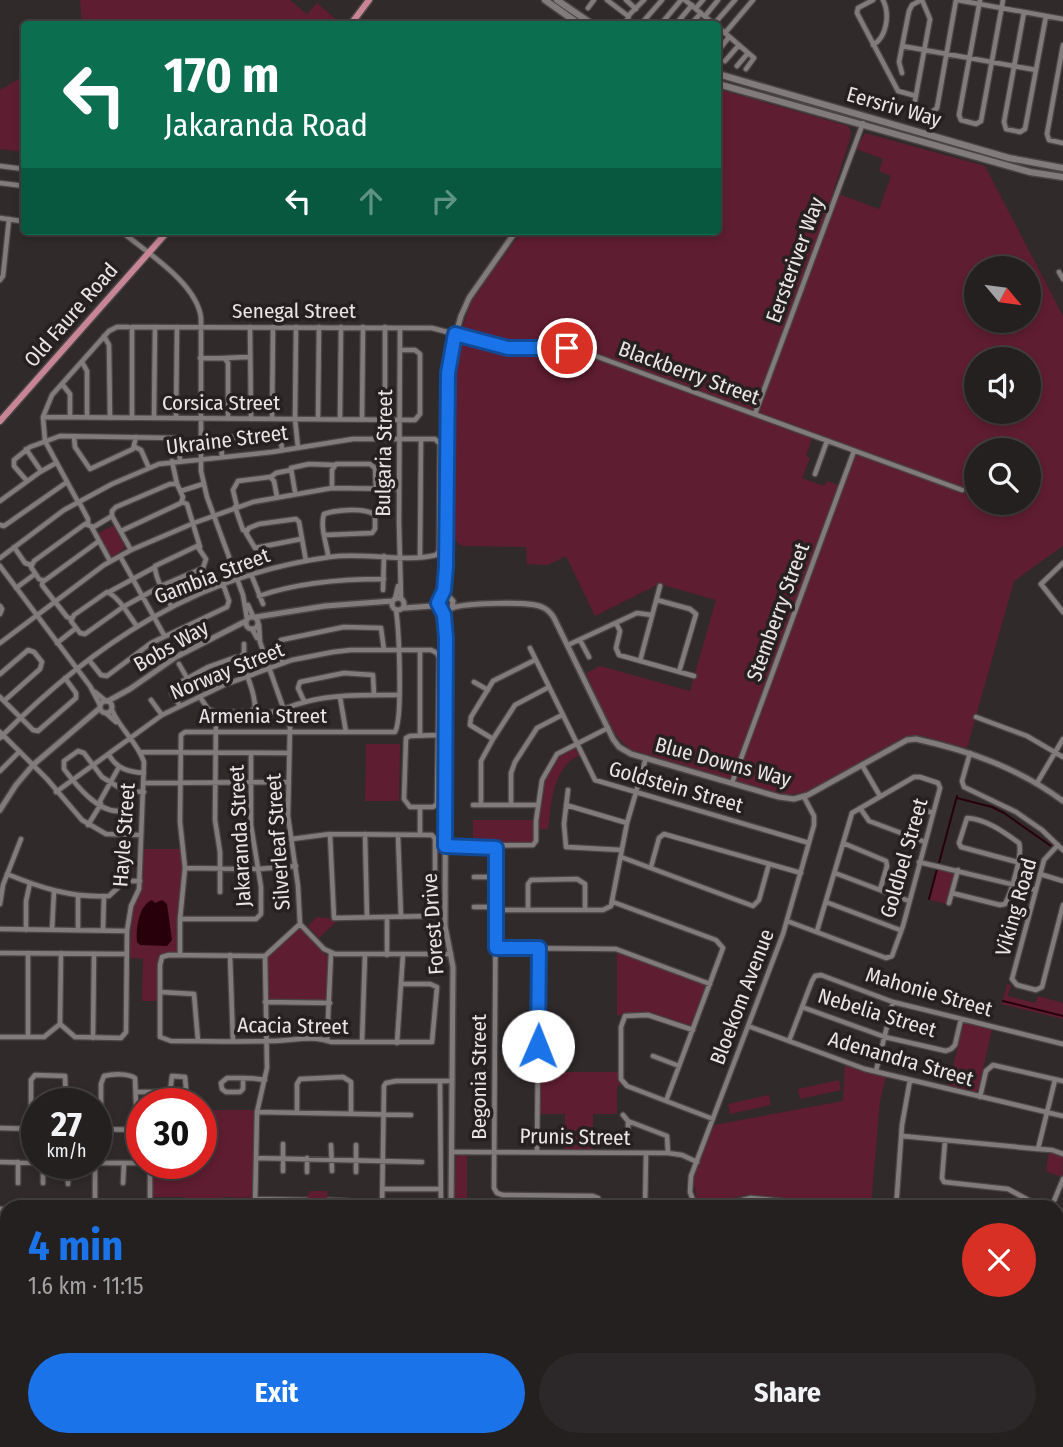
<!DOCTYPE html>
<html lang="en">
<head>
<meta charset="utf-8">
<style>
  :root { --surface:#242020; --page:#2c2829; --text:#f1f3f6; --muted:#a3a3a5; --line:#413e3e; --accent:#1a73e8 }
  body { margin:0; font-family:"Fira Sans Condensed",sans-serif; background:var(--page); color:var(--text); height:100vh; display:flex; flex-direction:column; font-size:26px; white-space:nowrap }
  * { box-sizing:border-box; margin:0 }
  p { font-size:23px; color:var(--muted) }
  .icon { flex:none; width:38px; height:38px; fill:none; stroke:currentColor; stroke-width:2; stroke-linecap:round; stroke-linejoin:round }
  .map { position:relative; flex:1; overflow:hidden }
  .details { position:absolute; left:0px; top:1200px; width:1064px; height:247px; display:flex; flex-direction:column; background:var(--surface); border-radius:21px 21px 0 0; box-shadow:0 4px 10px #0003,0 0 0 2px var(--line) }
  .details>* { flex:none }
  .top-card { position:absolute; left:21px; top:21px; width:700px; height:214px; border-radius:7px; box-shadow:0 4px 10px #0003,0 0 0 2px var(--line); background:#0b6e4f; color:#fff; overflow:hidden }
  .needle { width:46px; rotate:119deg }
  .controls { position:absolute; left:964px; top:256px; display:grid; gap:14px }
  .controls a { display:grid; place-items:center; width:77px; height:77px; border-radius:50%; background:var(--surface); box-shadow:0 4px 10px #0003,0 0 0 2px var(--line); font-size:35px }
  .speed { position:absolute; left:21px; top:1088px; display:flex; gap:14px; font-size:35px; font-weight:700; text-align:center }
  .speed>* { display:grid; place-content:center; width:91px; height:91px; border-radius:50%; background:var(--surface); box-shadow:0 4px 10px #0003,0 0 0 2px var(--line); line-height:1 }
  .speed small { font-size:18px; font-weight:400 }
  .speed .limit { border:10px solid #d22; background:#fff; color:#111 }
  .pin { position:absolute; display:grid; place-items:center; width:60px; height:60px; color:#fff; margin:-30px; border:4px solid #fff; border-radius:50%; box-shadow:0 2px 7px #0007 }
  .me { position:absolute; width:77px; margin:-38px; rotate:1deg; stroke-linejoin:round; filter:drop-shadow(0 0 5px #0008) }
  .turn { display:flex; align-items:center; gap:24px; height:147px; padding:0 28px; font-size:32px }
  .turn .icon { width:91px; height:91px; stroke-width:2.5 }
  .turn b { display:block; font-size:49px; line-height:60px }
  .lanes { display:flex; align-items:center; height:66px; padding:0 28px; background:#0003; justify-content:center; gap:35px; direction:ltr }
  .lanes .off { opacity:.35 }
  .round { display:grid; place-items:center; flex:none; width:74px; height:74px; border-radius:37px; background:var(--page) }
  .summary { display:flex; align-items:center; justify-content:space-between; height:119px; padding:0 28px }
  h1 { font-size:42px; font-weight:700; line-height:52px; color:var(--accent) }
  .button { display:flex; gap:14px; margin-top:auto; padding:14px 28px }
  .button a { flex:1; height:80px; border-radius:42px; background:var(--accent); color:#fff; font-size:28px; font-weight:700; line-height:80px; text-align:center }
  .button a+a { background:var(--page); color:var(--text) }
  .map>svg:first-child { display:block }
</style>
</head>
<body>
<div class="map">
<svg width="1063" height="1447" viewBox="0 0 1063 1447">
  <rect width="100%" height="100%" fill="#302a2b"/>
  <path fill="#5f1d31" fill-rule="evenodd" d="M80 0H290L307 14 317 3 339 22V24H82Z
    M24 76V152L0 149V90Z
    M718 89 848 126 851 131 850 139 833 192 879 209 891 176 879 171 883 159 856 149 865 133 985 166 1063 316V546L1014 581 967 748 919 735 904 737 804 793 784 795 632 750C610 737 597 697 586 673L600 666 690 691 716 600 659 584 595 616 566 556 548 565 527 564 526 547 462 546 452 538V370L457 344 472 299 522 231H718ZM976 268H1029V320H976ZM976 359H1029V411H976ZM813 436 853 452 840 486 827 481 824 486 802 478 810 458 806 456ZM976 450H1029V502H976Z
    M114 525 125 548 113 557 109 555 97 534Z
    M366 744H400L399 801H365Z
    M575 747 580 755C552 768 552 801 548 829H538L545 778 560 754Z
    M473 820H534V841L533 843 473 845Z
    M143 849H182L183 882 178 951 175 954H163L159 957 158 1001H142L143 959 129 958 132 918 135 903 141 890Z
    M938 868 955 874 947 904 930 900Z
    M317 917 339 919 319 938 308 926Z
    M299 927 329 958 327 1002H270L266 998 268 956Z
    M617 951 704 983 706 989 692 1026 687 1027 647 1013H628L617 1016Z
    M1007 984 1011 985 1008 996 1035 1003 1038 996 1063 1003V1019L1002 1004Z
    M964 1022 992 1030 978 1090 975 1093 948 1086Z
    M845 1064 886 1076 880 1101 871 1206 747 1195 698 1205 693 1179 714 1125 843 1101Z
    M540 1072H619L621 1083 617 1087V1114H593V1151H564L565 1114H540Z
    M839 1080 841 1090 800 1099 798 1089Z
    M769 1095 771 1105 730 1114 728 1104Z
    M201 1110H255L254 1198 222 1197V1207H184V1197H152L151 1164H201Z
    M1049 1151 1063 1156 1062 1177 1046 1171Z
    M460 1154H467V1207L454 1208 456 1157Z
    M310 1191H327L329 1205 327 1207H310L307 1205V1197Z"/>
  <path fill="#28000c" d="M152 900 155 903 162 900 167 904 172 940 167 946 140 945 137 942C136 929 138 906 152 900Z"/>
  <g fill="none" stroke-linecap="round" stroke-linejoin="round">
    <path stroke="#28000c" stroke-width="2" d="M957 798 992 807 1004 813 1051 846
      M939 863 957 796
      M929 899 937 869
      M1003 1001 1063 1016
      M0 1232 7 1233
      M1057 1388 1063 1389"/>
    <g stroke="#4a4546" stroke-width="7">
      <path id="minor" d="M607 0 628 16 644 0
        M626 0 636 9
        M685 0 714 24
        M873 0 858 8 857 13 898 91 916 96
        M922 0 930 19 914 106 918 110 931 113 937 108 956 0
        M957 0 1063 19
        M980 0 959 115 961 120 976 124 981 121 1003 0
        M588 8 594 0
        M696 8 703 0
        M1024 12 1004 122 1006 129 1020 132 1025 129 1046 16
        M705 16 718 0
        M625 24 629 16
        M641 24 662 0
        M661 24 681 0
        M676 24 692 5
        M691 24 701 13
        M714 24 735 0
        M718 27 754 58 746 69
        M725 33 753 0
        M873 45C887 37 890 14 883 0
        M1063 45 1047 134 1049 140 1063 143
        M902 46 1036 70
        M718 51 729 37
        M725 61 739 45
        M737 66 748 53
        M902 73 899 62 909 11 912 5 921 0
        M0 166 24 169
        M0 183 24 186
        M0 218 21 221
        M121 231C147 253 197 283 201 318V471L207 497 243 595 247 619
        M1059 272 1063 279
        M0 280 3 276 9 219
        M250 327 251 419
        M296 327 295 419 298 448
        M400 328 399 523 401 598
        M104 336 109 345 110 418
        M200 358C218 359 233 357 250 357
        M226 360 228 363V418
        M82 362 87 371V417
        M62 384 70 394V417
        M755 414 863 123
        M43 417 415 420 420 414V354L415 350H400
        M132 418V327L432 328 508 348 561 347 579 350 962 490
        M154 418 155 327
        M176 418 177 327
        M272 419 273 327
        M318 419 319 327
        M340 419 341 327
        M362 419 363 327
        M385 420V327
        M74 437 75 447 90 469 133 449 136 437
        M135 447 141 450 149 468
        M26 449 41 471
        M222 457 221 441 227 437 276 438 281 441 282 450
        M172 461 177 484
        M815 474 827 441
        M271 477 276 473 291 470
        M27 481 14 466V460L30 447 60 436 175 438 178 442 180 460
        M332 488V470L336 464H370L375 468 376 489
        M181 491 203 484
        M295 492 291 468 309 464 335 465
        M0 501 40 472 56 463
        M78 502 45 441 43 417 52 395 109 331 117 327H128
        M79 502 88 519V524
        M182 502 187 504 200 547
        M235 507 243 530H247
        M237 507 233 490 238 481 270 477 274 481 277 497
        M0 525 4 526 67 482
        M92 528 112 516
        M121 531 181 503 183 497 177 484H170L116 507 112 511V516L131 550
        M325 535 372 533 375 529V515C365 507 336 510 324 514 320 526 326 542 328 555V557
        M301 539 255 548 246 533 249 528 259 524 296 519 299 522 306 561
        M99 541 44 581 39 579 31 567 34 561 85 524 91 526 110 561
        M14 547 25 563 31 565
        M120 556 164 635
        M420 556 421 439
        M0 558 64 510 112 484 159 464 272 452 353 439H435L440 444 439 551 436 555C404 563 364 552 330 557 197 575 93 644 0 738
        M1063 563 1041 584 1063 612
        M0 566 90 686 100 705
        M251 574 263 604
        M43 580 42 585 67 617 72 619
        M16 588 35 574
        M383 590 384 556
        M109 592 155 567
        M259 596C299 582 342 579 384 579
        M395 599 398 586
        M657 600 690 609 696 614 679 672
        M248 605 253 616
        M0 606 2 609 0 614
        M616 623 620 631 616 648 619 655 694 676
        M136 625C128 614 119 597 107 592L74 615 71 621 80 633 85 634 123 607 161 586 203 568 206 559 197 546 155 566C155 579 165 593 171 606
        M259 625 260 642 290 727 288 816 298 886 300 924 324 949 335 954H451
        M252 629 257 638
        M580 640 589 657
        M0 643 104 565 131 550 194 523 253 502 332 488 399 489
        M57 643 76 628
        M568 645 637 613 652 615
        M530 648 595 780 809 843
        M239 659 244 653V644
        M89 660 101 675 107 676 151 643 227 607 229 601 223 584
        M640 661 660 586
        M283 663 277 646 281 640 344 627 381 628 384 650
        M179 664 187 678
        M0 674 28 650 34 652 42 662 40 669 4 701
        M474 682 488 690
        M95 692 106 701
        M0 697 33 730 38 731 76 698V693L65 678
        M200 697 208 709 216 712 215 820 220 852V892
        M340 697 346 732
        M151 700 162 715
        M304 701 298 688 300 682 344 673 373 675 374 695
        M180 706 172 694V687L208 667 236 657C246 667 255 695 255 708L250 712H216
        M252 711C282 715 280 708 305 702 334 694 367 695 398 695
        M107 714 116 722
        M976 717 1027 736 1063 757
        M0 732 47 779 82 820 106 834 141 835
        M420 735V650
        M438 735 437 804 433 807H410L404 799 406 738 410 736Z
        M493 739 470 725 471 717 493 681 535 660
        M78 751 84 753 102 777 125 791 126 795 120 811C98 813 76 785 64 769V761Z
        M140 752 289 753
        M970 753 962 781 964 787 1016 812 1042 830 1063 850
        M109 755C117 769 129 772 144 773
        M862 765 880 796
        M0 771 19 752
        M144 783 289 782
        M732 783 854 451
        M1037 783 1063 739
        M568 790 564 824 566 847 622 850
        M125 791 144 792
        M56 792 162 715 224 685 292 660 333 652 351 650H431L437 653 439 658 438 735
        M99 803 119 767
        M473 805H538
        M481 805V761L493 739 515 705 549 687
        M511 805V773L515 762 537 728 562 715
        M566 805 627 823
        M914 807 933 813
        M860 808 869 821 925 842
        M88 825 101 804
        M365 834 367 917
        M398 835 401 917
        M420 835V807
        M292 839 330 834 432 835 435 839V912L433 916 334 918 330 834
        M843 843 886 861 887 866 880 890
        M1058 845 1044 860 1012 979 1017 985 1036 990 1042 987 1063 905
        M445 846 533 845 536 841V821L542 780 557 754 608 728
        M496 847 494 1188 497 1193 503 1195 593 1196 598 1198 604 1208
        M621 857 753 906 759 900 769 864
        M919 862 1036 890
        M651 867 659 838 664 834 801 873
        M185 868 258 869 296 866
        M835 873 909 901
        M7 874C41 888 72 898 109 896L125 881H140
        M1040 874 1063 881
        M474 877H496
        M952 893 1000 905 1005 904C1011 893 1023 854 1019 843 1004 832 986 819 967 818L959 843 961 847 1017 862
        M613 902 716 940 723 948 666 1101
        M826 902 900 930
        M949 903 958 870
        M0 904 3 885 21 839
        M474 907H496
        M528 909V884L531 880 577 879 585 884V910
        M496 910H603L611 906 627 823 646 758
        M180 919 185 868 180 822 181 735 185 732H395C403 718 399 630 396 610
        M787 921 886 958 892 956 903 926 940 788 938 783 920 777H914L852 813 817 931
        M300 924 265 956 169 955 162 957 160 965V1037L171 1041C204 1041 238 1042 271 1041 292 1041 311 1035 331 1042H432L437 987 430 984H401
        M0 929 127 931
        M26 930V901L30 883
        M52 930 54 891
        M78 930V896
        M103 930 104 896
        M496 948 616 949 710 984
        M0 953 126 954
        M180 955V919H256L261 914V887L251 825V753
        M230 955 233 1041
        M387 955V918
        M160 992 194 994 198 1041
        M265 1002 330 1003
        M802 1007 885 1037 946 1051 951 1049 955 1045 961 1019
        M60 1024 75 1037 121 1038 126 1032 127 931 131 906 139 889 144 762C138 743 120 729 112 710
        M60 1024 61 953
        M748 1026 865 1069 1063 1116
        M693 1030 648 1015 625 1016 621 1027V1079L627 1086 713 1119
        M0 1037H44L60 1024
        M28 1037V953
        M93 1038 94 954
        M327 1041 331 953
        M789 1041 812 981 815 976 821 975 893 1002 1063 1044
        M362 1042 365 954
        M397 1043 403 954
        M653 1056 679 1066
        M876 1071 893 1002
        M243 1078V1089L240 1092H226L222 1089 221 1083 227 1078C240 1078 252 1077 265 1080
        M440 1081 441 1208
        M137 1092H181L186 1088 185 1077 172 1076 170 1092
        M980 1097 986 1071 993 1065 1063 1081
        M257 1112 411 1115
        M297 1113V1084L300 1079 343 1077 351 1082V1114
        M623 1115 628 1121 667 1136 668 1153
        M0 1128 37 1129
        M31 1129V1080L35 1075 65 1076 66 1104
        M96 1129 142 1130
        M101 1129V1084L104 1076C112 1074 128 1073 135 1078L137 1130
        M628 1129V1121
        M902 1136 1038 1149 1055 1080
        M945 1141 942 1178 944 1182 1008 1189 1043 1208
        M331 1145 332 1171
        M1038 1149 1052 1150 1063 1154
        M452 1152 668 1153 682 1155 697 1162
        M537 1152 539 948
        M256 1158 422 1162
        M0 1162 37 1163
        M18 1162V1183
        M96 1163H142
        M95 1164V1208
        M150 1164V1208
        M283 1171V1144
        M307 1172V1158
        M356 1172V1145
        M43 1183V1164
        M123 1183 124 1163
        M68 1184V1164
        M383 1189H441
        M255 1199 306 1200
        M329 1200 348 1201 350 1208
        M255 1208 257 1112 267 1068 265 956
        M382 1208 384 1086 386 1083 396 1081H452
        M645 1208 646 1154
        M696 1208 690 1192 691 1176 783 934 814 825V816L804 797
        M709 1208 751 1198 849 1208
        M896 1208 902 1125 910 1080
        M1051 1208 1063 1179
        M0 1209H7
        M1057 1215 1063 1218
        M0 1264H7
        M1057 1275 1063 1278
        M0 1291H7
        M1057 1303 1063 1296
        M1 1319V1329
        M1063 1362 1058 1372 1063 1377
        M0 1392H7
        M0 1412H7
        M0 1428 7 1427
        M146 1440V1447
        M308 1440V1447
        M387 1440V1447
        M620 1440 626 1447
        M678 1440 683 1447
        M734 1440 739 1447
        M789 1440 794 1447
        M872 1440 880 1447
        M1002 1440 1009 1447
        M1028 1440 1037 1447
        M41 1447V1440
        M78 1447V1440
        M201 1447V1440
        M252 1447 256 1440
        M280 1447V1440
        M335 1447V1440
        M358 1447 359 1440
        M475 1447V1440
        M515 1447V1440
        M815 1447 822 1440
        M906 1447 913 1440
        M992 1447 997 1440
        M1022 1447 1027 1440
        M1055 1447 1063 1435"/>
    </g>
    <g stroke="#4a4546" stroke-width="8">
      <path id="tertiary" d="M442 597 446 567 448 385 451 351 461 316 469 298 516 231
        M392 604a6 6 0 1 1 12 0a6 6 0 1 1-12 0Z
        M404 608 432 606 446 612 452 608 453 601 449 597H442L438 603 439 608
        M452 608C465 603 529 601 542 607 547 609 551 613 554 618L613 739 619 747 631 754 779 797 794 799 808 795 907 740 916 739C970 751 1018 768 1063 801
        M449 611 446 638 445 926 453 967 451 1208
        M246 623a6 6 0 1 1 12 0a6 6 0 1 1-12 0Z
        M256 617 325 606 392 601
        M100 707a6 6 0 1 1 12 0a6 6 0 1 1-12 0Z
        M108 701 130 689 176 657 246 621
        M0 810 16 785 33 765 100 708
        M746 1440 752 1447
        M449 1447V1440"/>
    </g>
    <g stroke="#4a4546" stroke-width="9">
      <path id="secondary" d="M545 0 579 24
        M557 0 592 24
        M718 74 1009 158 1063 168
        M718 84 1030 172 1063 177"/>
    </g>
    <g stroke="#4a4546" stroke-width="9">
      <path id="primary" d="M351 24 369 0
        M0 421 168 231"/>
    </g>
    <use href="#minor" stroke="#827b7c" stroke-width="4.5"/>
    <use href="#tertiary" stroke="#827b7c" stroke-width="5"/>
    <use href="#secondary" stroke="#827b7c" stroke-width="6"/>
    <use href="#primary" stroke="#c78595" stroke-width="6"/>
  </g>
  <g fill="none" stroke-linecap="round" stroke-linejoin="round">
    <g stroke="#114b97" stroke-width="18">
      <path id="route" d="M538 1046 539 948H496V848L445 846 446 638 444 615 438 603 444 590 446 567 448 373 455 334 508 348H567"/>
    </g>
    <use href="#route" stroke="#1a73e8" stroke-width="12"/>
  </g>
  <g text-anchor="middle" dominant-baseline="central" stroke-width="7" stroke-linejoin="round" paint-order="stroke">
    <g font-size="21" fill="#eae6e7" stroke="#262021">
      <text transform="translate(894 107) rotate(16)">Eersriv Way</text>
      <text transform="translate(795 260) rotate(-70)">Eersteriver Way</text>
      <text x="294" y="311">Senegal Street</text>
      <text transform="translate(71 315) rotate(-49)">Old Faure Road</text>
      <text transform="translate(689 373) rotate(20)">Blackberry Street</text>
      <text x="221" y="403">Corsica Street</text>
      <text transform="translate(227 440) rotate(-7)">Ukraine Street</text>
      <text transform="translate(384 453) rotate(-89)">Bulgaria Street</text>
      <text transform="translate(212 576) rotate(-21)">Gambia Street</text>
      <text transform="translate(778 612) rotate(-70)">Stemberry Street</text>
      <text transform="translate(171 646) rotate(-30)">Bobs Way</text>
      <text transform="translate(227 671) rotate(-22)">Norway Street</text>
      <text x="263" y="716">Armenia Street</text>
      <text transform="translate(723 762) rotate(15)">Blue Downs Way</text>
      <text transform="translate(676 787) rotate(16)">Goldstein Street</text>
      <text transform="translate(124 835) rotate(-86)">Hayle Street</text>
      <text transform="translate(240 836) rotate(-93)">Jakaranda Street</text>
      <text transform="translate(278 842) rotate(-94)">Silverleaf Street</text>
      <text transform="translate(904 858) rotate(-74)">Goldbel Street</text>
      <text transform="translate(1016 907) rotate(-74)">Viking Road</text>
      <text transform="translate(433 924) rotate(-94)">Forest Drive</text>
      <text transform="translate(929 992) rotate(16)">Mahonie Street</text>
      <text transform="translate(742 997) rotate(-69)">Bloekom Avenue</text>
      <text transform="translate(877 1013) rotate(17)">Nebelia Street</text>
      <text transform="translate(293 1026) rotate(1)">Acacia Street</text>
      <text transform="translate(901 1059) rotate(16)">Adenandra Street</text>
      <text transform="translate(479 1077) rotate(-90)">Begonia Street</text>
      <text transform="translate(575 1137) rotate(1)">Prunis Street</text>
    </g>
  </g>
</svg>
<div class="controls">
<a><svg class="needle" viewBox="-14 -14 28 28"><path d="M0-13l5 13h-10z" fill="#e53935"/><path d="M0 13l5-13h-10z" fill="#a3a3a5"/></svg></a>
<a><svg class="icon" aria-label="sound" viewBox="0 0 24 24"><path d="M4 9h4l5-4v14l-5-4H4zM17 9q2 3 0 6"/></svg></a>
<a><svg class="icon" aria-label="search" viewBox="0 0 24 24"><circle cx="10" cy="10" r="6"/><path d="M15 15l6 6"/></svg></a>
</div>
<div class="speed"><div>27<small>km/h</small></div><div class="limit">30</div></div>
<div class="pin" style="left:567px;top:348px;background:#d93025"><svg class="icon" aria-label="arrive" viewBox="0 0 24 24"><path d="M6 21V4h12l-3 4 3 4H6"/></svg></div>
<svg class="me" style="left:538px;top:1046px" viewBox="-20 -20 40 40"><circle r="19" fill="#fff"/><path d="M0-13L10 11 0 6-10 11z" fill="#1a73e8"/></svg>
<div class="top-card">
<div class="turn"><svg class="icon" aria-label="left" viewBox="0 0 24 24"><path d="M17 20v-9H6M10 6l-5 5 5 5"/></svg><div><b>170 m</b>Jakaranda Road</div></div>
<div class="lanes"><svg class="icon" aria-label="left" viewBox="0 0 24 24"><path d="M17 20v-9H6M10 6l-5 5 5 5"/></svg><svg class="icon off" aria-label="ahead" viewBox="0 0 24 24"><path d="M12 20V5M6 11l6-6 6 6"/></svg><svg class="icon off" aria-label="right" viewBox="0 0 24 24"><path d="M7 20v-9h11M14 6l5 5-5 5"/></svg></div>
</div>
<section class="details">
<div class="summary"><div><h1>4 min</h1><p>1.6 km · 11:15</p></div><a class="round" style="background:#d93025;color:#fff"><svg class="icon" aria-label="close" viewBox="0 0 24 24"><path d="M6 6l12 12M18 6L6 18"/></svg></a></div>
<div class="button"><a>Exit</a><a>Share</a></div>
</section>
</div>
</body>
</html>
